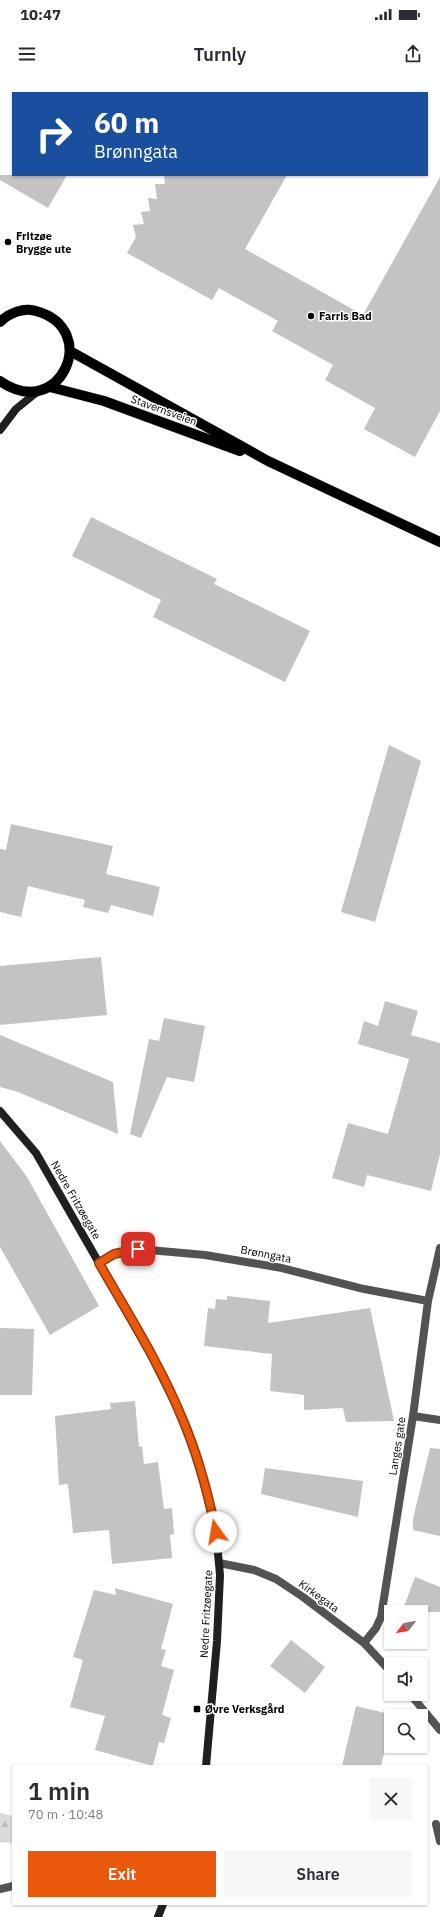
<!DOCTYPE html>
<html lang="en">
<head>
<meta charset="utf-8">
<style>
  :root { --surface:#fff; --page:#f7f7f7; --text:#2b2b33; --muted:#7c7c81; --accent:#ea580c }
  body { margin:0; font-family:"IBM Plex Sans",sans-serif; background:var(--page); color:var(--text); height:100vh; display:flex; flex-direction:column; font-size:15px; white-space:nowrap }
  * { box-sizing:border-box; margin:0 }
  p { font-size:13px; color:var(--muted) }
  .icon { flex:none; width:22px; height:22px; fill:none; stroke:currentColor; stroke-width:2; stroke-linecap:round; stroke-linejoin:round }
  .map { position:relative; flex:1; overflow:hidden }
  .details { position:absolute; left:12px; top:1685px; width:416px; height:140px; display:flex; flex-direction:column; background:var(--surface); border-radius:0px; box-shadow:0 1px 3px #0004 }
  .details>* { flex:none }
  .top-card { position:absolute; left:12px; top:12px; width:416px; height:84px; border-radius:0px; box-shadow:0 1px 3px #0004; background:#1a4fa0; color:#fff; overflow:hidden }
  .needle { width:26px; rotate:239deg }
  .fabs { position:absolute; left:384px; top:1525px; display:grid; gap:8px }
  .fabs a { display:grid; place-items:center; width:44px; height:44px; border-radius:0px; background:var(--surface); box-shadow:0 1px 3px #0004; font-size:20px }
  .pin { position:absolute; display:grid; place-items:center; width:34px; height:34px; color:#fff; margin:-17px; border-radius:8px; box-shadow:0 2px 6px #0006 }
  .me { position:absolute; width:44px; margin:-22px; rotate:347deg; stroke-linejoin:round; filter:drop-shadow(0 0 3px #0008) }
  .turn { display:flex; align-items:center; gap:14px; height:84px; padding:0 16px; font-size:18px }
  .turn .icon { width:52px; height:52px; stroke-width:2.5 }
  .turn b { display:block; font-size:28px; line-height:34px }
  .round { display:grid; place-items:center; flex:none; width:42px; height:42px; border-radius:0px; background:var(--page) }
  .summary { display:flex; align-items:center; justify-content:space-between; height:68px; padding:0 16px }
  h1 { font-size:24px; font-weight:600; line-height:30px }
  .primary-button { display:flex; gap:8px; margin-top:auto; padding:8px 16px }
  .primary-button a { flex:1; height:46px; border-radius:0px; background:var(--accent); color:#fff; font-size:16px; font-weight:600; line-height:46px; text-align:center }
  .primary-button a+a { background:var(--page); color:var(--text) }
  .status { display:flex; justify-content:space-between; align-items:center; height:28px; padding:0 20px; background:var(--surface); direction:ltr }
  .status svg { height:11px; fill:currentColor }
  header { display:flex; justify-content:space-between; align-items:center; height:52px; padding:0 16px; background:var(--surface); font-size:18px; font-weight:600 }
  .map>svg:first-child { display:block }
</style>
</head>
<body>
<div class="status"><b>10:47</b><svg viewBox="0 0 49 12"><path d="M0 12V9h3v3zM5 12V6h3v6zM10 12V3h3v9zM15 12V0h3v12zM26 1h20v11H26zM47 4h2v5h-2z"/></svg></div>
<header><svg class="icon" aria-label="menu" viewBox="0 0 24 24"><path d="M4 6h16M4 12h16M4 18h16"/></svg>Turnly<svg class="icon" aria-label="share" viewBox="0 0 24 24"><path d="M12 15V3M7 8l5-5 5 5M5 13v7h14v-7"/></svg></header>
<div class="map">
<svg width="440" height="1837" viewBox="0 0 440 1837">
  <defs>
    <pattern id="forest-firs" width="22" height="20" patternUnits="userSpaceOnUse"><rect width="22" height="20" fill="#dadada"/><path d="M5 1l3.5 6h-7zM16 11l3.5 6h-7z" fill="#b9b9b9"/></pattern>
  </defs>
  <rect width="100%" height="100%" fill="#fff"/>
  <path fill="url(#forest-firs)" d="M0 1733 13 1736V1763L0 1762Z"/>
  <path fill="#c3c3c3" d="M0 95H67L48 128 0 100Z
    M164 95H287L245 169 363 235 440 97V331L415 377 364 349 375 328 325 300 333 285 272 251 278 241 219 208 212 220 127 173 136 157 133 145 144 144 141 132 150 131 148 118 157 119 155 104H165Z
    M91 437 217 499 214 504 310 551 285 602 153 537 161 520 72 476Z
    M389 665 421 681 375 842 341 832Z
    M11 744 113 766 106 794 160 807 153 836 111 825 108 833 83 827 85 820 28 806 21 837 0 832V769L6 770Z
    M101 877 107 935 0 945V886Z
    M385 921 418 931 411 955 440 963V1074L431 1111 367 1095 364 1107 332 1098 348 1043 388 1054 409 979 358 964 364 941 378 946Z
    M164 938 205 946 194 1002 167 997 141 1058 130 1054 149 959 159 961Z
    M0 955 113 1002 118 1054 18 1012 0 1007Z
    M0 1061 27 1097 99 1226 50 1255 0 1167Z
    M227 1216 270 1221 268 1243 370 1228 394 1341 346 1342 343 1328 304 1330V1315L270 1311 272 1274 204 1266 208 1228 215 1229 216 1219 227 1220Z
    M0 1248 34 1249 32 1315H0Z
    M135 1321 139 1367 142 1366 144 1384 158 1382 164 1429 172 1428 174 1454 170 1455 172 1478 112 1484 109 1450 73 1453 68 1404 59 1405 55 1336 111 1329 110 1323Z
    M430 1368 440 1369V1456L413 1450V1439Z
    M265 1388 363 1401 358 1437 261 1414Z
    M415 1497 440 1507V1532H402Z
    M115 1508 173 1524 161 1569 166 1570 161 1586 174 1590 162 1635 171 1638 164 1663 159 1662 153 1686 95 1670 105 1636 70 1627 83 1580 73 1577 94 1510 116 1515Z
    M291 1560 325 1587 305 1613 270 1586Z
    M356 1626 393 1635 391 1636V1645L381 1686H342Z"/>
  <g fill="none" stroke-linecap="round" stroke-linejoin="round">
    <g stroke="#dbdbdb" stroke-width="11">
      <path id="primary" d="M0 242C9 233 24 227 36 231 102 249 60 343 0 301
        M70 271 268 381 440 462
        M50 307 104 321 240 371"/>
    </g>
    <path stroke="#535353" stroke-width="8" d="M99 1183 114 1174 138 1169 205 1175 282 1188 364 1209 428 1221
      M413 1336 440 1340
      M219 1483 254 1490 276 1499 303 1517 364 1563 391 1592
      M364 1563 376 1548 381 1537 413 1336 428 1221 440 1168
      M410 1614 440 1650
      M436 1744 440 1761
      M0 1809 13 1806"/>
    <path stroke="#202020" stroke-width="8" d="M0 350 16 329 37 312
      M0 1031 36 1073 99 1183 150 1273 182 1337 198 1379 216 1452 220 1495 217 1561 206 1686
      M158 1837 163 1824"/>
    <use href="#primary" stroke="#000" stroke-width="10"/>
  </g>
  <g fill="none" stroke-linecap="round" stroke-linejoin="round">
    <g stroke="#983908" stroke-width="10">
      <path id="route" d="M138 1169 114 1174 99 1183C128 1234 160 1284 182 1338 198 1375 208 1413 216 1452"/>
    </g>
    <use href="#route" stroke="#ea580c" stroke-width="7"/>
  </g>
  <g fill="#000" stroke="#fff" stroke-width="1.5">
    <circle cx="8" cy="162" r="4"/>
    <circle cx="311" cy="236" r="4"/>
    <rect x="193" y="1625" width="8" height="8" rx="2"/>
  </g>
  <g text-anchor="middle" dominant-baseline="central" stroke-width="3" stroke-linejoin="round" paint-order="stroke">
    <g font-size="11" font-weight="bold" fill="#000" stroke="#fff" text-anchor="start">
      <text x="16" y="156">Fritzøe<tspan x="16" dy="13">Brygge ute</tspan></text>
      <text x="319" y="236">Farris Bad</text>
      <text x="205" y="1629">Øvre Verksgård</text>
    </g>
    <g font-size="11" fill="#000" stroke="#fff">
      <text transform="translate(164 330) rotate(20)">Stavernsveien</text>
      <text transform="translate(76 1120) rotate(60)">Nedre Fritzøegate</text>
      <text transform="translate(266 1174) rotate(11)">Brønngata</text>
      <text transform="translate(397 1366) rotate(-81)">Langes gate</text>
      <text transform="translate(319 1516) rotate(36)">Kirkegata</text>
      <text transform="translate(206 1534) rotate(-87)">Nedre Fritzøegate</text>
    </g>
  </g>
</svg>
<div class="fabs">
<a><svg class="needle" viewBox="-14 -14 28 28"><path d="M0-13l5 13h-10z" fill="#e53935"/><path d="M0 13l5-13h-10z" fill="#7c7c81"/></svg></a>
<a><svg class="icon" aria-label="sound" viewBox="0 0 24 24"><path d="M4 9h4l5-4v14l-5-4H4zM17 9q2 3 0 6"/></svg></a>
<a><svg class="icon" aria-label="search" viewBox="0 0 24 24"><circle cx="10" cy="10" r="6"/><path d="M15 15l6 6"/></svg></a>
</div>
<div class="pin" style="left:138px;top:1169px;background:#d93025"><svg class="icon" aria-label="arrive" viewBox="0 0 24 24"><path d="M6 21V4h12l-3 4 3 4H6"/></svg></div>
<svg class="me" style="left:216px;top:1452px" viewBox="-20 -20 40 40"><circle r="19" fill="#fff"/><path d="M0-13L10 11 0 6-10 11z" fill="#ea580c"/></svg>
<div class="top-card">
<div class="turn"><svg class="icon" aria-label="right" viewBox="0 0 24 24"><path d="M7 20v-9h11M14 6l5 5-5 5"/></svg><div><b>60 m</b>Brønngata</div></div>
</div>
<section class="details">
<div class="summary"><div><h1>1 min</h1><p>70 m · 10:48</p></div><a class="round"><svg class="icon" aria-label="close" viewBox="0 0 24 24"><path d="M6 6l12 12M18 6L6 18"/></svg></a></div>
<div class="primary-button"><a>Exit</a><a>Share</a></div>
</section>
</div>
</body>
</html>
